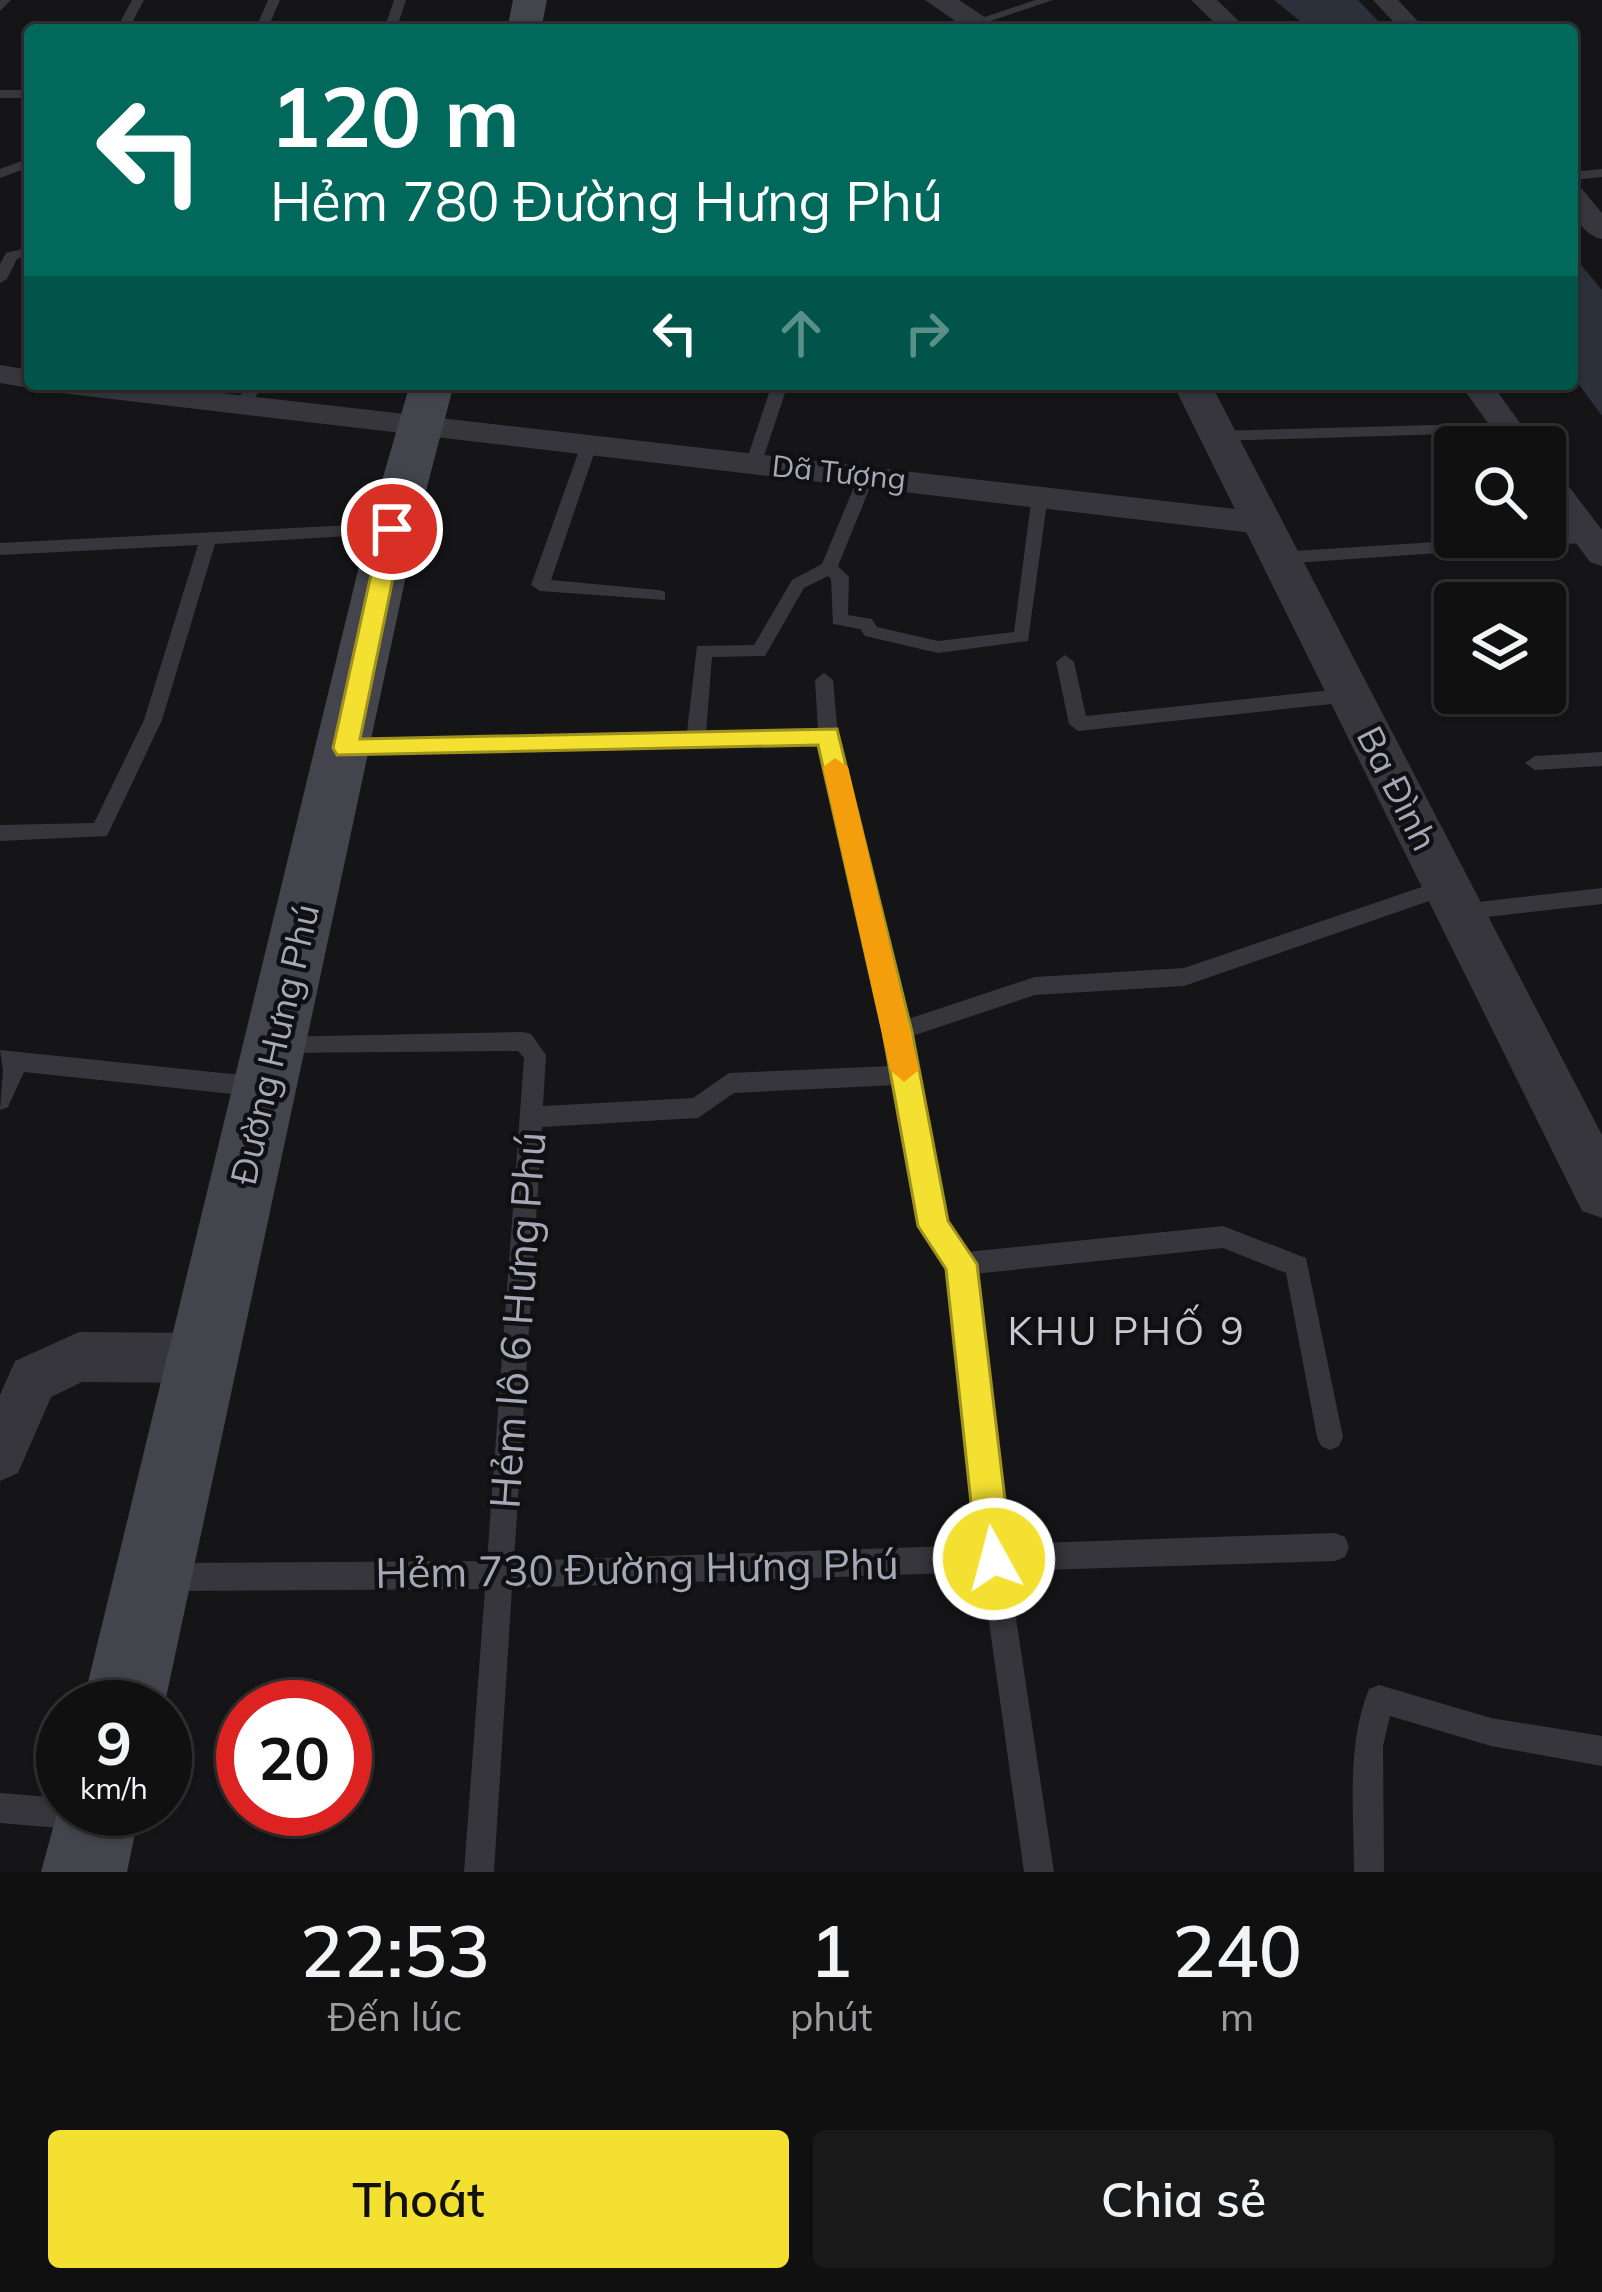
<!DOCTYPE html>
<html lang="vi">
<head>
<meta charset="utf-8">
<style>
  :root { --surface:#101011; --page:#19191a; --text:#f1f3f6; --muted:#9c9d9f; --line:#303031; --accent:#f4e030 }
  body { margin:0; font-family:Mulish,sans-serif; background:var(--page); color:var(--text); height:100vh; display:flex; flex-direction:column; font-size:45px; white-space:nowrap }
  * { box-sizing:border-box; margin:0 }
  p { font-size:39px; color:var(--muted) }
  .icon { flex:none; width:66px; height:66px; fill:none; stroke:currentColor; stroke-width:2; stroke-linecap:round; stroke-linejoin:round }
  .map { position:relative; height:1872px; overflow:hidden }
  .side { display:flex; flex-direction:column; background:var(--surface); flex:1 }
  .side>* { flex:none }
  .guide { position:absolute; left:24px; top:24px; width:1554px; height:366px; border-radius:12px; box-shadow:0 3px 9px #0004,0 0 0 3px var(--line); background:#00695c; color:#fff; overflow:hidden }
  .fabs { position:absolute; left:1434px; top:426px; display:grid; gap:24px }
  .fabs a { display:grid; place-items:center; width:132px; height:132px; border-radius:12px; background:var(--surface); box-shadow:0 3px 9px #0004,0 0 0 3px var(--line); font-size:60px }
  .speed { position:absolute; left:36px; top:1680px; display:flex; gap:24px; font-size:60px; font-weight:700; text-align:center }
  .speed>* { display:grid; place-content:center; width:156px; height:156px; border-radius:50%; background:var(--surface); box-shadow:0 3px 9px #0004,0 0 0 3px var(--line); line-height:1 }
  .speed small { font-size:30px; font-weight:400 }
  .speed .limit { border:18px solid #d22; background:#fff; color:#111 }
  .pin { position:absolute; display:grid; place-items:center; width:102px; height:102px; color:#fff; margin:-51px; border:6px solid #fff; border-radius:50%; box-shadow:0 3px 12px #0007 }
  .me { position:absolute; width:132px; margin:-66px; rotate:353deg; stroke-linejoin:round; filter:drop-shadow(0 0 9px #0008) }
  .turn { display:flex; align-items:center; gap:42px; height:252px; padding:0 48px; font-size:54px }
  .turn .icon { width:156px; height:156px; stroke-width:2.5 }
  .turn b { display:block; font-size:84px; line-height:102px }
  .lanes { display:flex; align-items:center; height:114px; padding:0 48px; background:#0003; justify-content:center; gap:60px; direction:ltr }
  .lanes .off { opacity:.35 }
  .eta { display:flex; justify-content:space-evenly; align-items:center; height:204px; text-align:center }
  .eta b { font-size:72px; font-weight:600; line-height:84px }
  .cta { display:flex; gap:24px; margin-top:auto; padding:24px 48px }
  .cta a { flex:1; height:138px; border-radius:12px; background:var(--accent); color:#111; font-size:48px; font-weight:600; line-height:138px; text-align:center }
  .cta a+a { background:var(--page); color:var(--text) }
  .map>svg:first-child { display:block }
</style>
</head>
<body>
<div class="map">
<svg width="1602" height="1872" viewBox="0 0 1602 1872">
  <rect width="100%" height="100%" fill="#151517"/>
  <path fill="#2b303b" d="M1274 0H1358L1387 30H1311Z
    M1572 254 1602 290V416L1572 375Z"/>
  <path fill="#3d3c41" stroke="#302f33" stroke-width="3" d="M931 26 932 30H754Z"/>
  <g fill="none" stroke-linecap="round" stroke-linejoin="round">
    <path fill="#36363c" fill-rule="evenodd" d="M0 0H11L0 11Z
      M132 0H144L128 30H116Z
      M268 0H280L267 30H255Z
      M394 0H406L396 30H384Z
      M1035 0H1053L964 30H946Z
      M874 21 876 24 870 28H519L525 24Z
      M1234 23 1238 24V30H1198Z
      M0 90H30V98H0Z
      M30 158V167L0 178V169Z
      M1602 169V177L1572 180V172Z
      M30 247V255L17 259 7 279 0 283V264L6 253Z
      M249 384H265L245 410H233L231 407Z
      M772 384H788L762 462 754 467 746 462Z
      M1301 384H1352C1341 392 1312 392 1301 384Z
      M1507 423 1513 424V432L1218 441 1210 436 1218 431Z
      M589 440 597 445 551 580 659 590 665 592V600L540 591 531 585 581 445Z
      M867 470 875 475 838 566 849 577 848 615 872 619 877 627 938 641 1014 632 1032 495 1040 490 1048 495 1028 641 938 653 865 636 860 629 833 624 831 579 828 576 804 588 765 656 712 657 706 732 818 729 815 680 824 673 833 680 838 736 905 1020 1035 977 1184 968 1448 878 1455 880 1458 886 1455 892 1184 986 1035 995 909 1037 944 1222 967 1252 1223 1226 1306 1258 1343 1437 1339 1446 1330 1450 1321 1446 1317 1437 1286 1273 1223 1248 974 1274 1006 1544 1335 1533 1345 1537 1349 1547 1345 1557 1335 1561 1009 1571 1054 1872H1024L982 1572 512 1588 494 1872H464L485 1589 166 1591 156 1587 152 1577 156 1567 166 1563 487 1561 524 1058 518 1051 279 1053 271 1051 268 1044 271 1037 523 1032 531 1034 546 1055 543 1106 693 1098 729 1073 892 1066 820 743 345 755 335 748 345 741 687 732 697 646 754 645 792 580 822 564 859 475ZM896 1085 921 1226 949 1268 979 1545 514 1561 542 1127 698 1118 734 1093Z
      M391 523 399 529 397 533 215 544 162 720 107 836 0 841V825L94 823 144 720 198 545 0 555V543Z
      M1591 532 1597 534V542L1279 564 1270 558 1279 552Z
      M1065 655 1074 662 1086 716 1351 688 1360 695 1351 702 1078 731 1069 724 1056 662Z
      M1602 752V766L1535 770 1525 763 1535 756Z
      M1602 888V904L1461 920 1454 918 1451 912 1454 906 1461 904Z
      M0 1050 261 1077 269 1080 272 1087 269 1094 261 1097 24 1072 8 1107 0 1110 3 1070Z
      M1379 1685 1491 1718 1602 1736V1766L1491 1746 1390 1716 1383 1746 1384 1872H1354C1354 1812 1346 1745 1369 1689Z
      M0 1793 63 1798V1809H95L98 1815 93 1825 83 1830 0 1823Z"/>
    <path fill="#36363c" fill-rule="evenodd" d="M1191 0H1217L1248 30H1222Z
      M1373 0H1398L1426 30H1401Z
      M1572 187 1582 189 1602 213V239C1577 233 1572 209 1572 187Z
      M0 365 30 370V384H42L30 388 0 383Z
      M45 384H143L1261 512 1278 523 1261 534 61 393Z
      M1460 384H1492L1537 447H1505Z
      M1545 467 1557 471 1602 530V566L1590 562 1545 501Z
      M79 1332 202 1333 220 1341 227 1358 220 1375 202 1383 82 1382 51 1397 18 1473 0 1481V1395L15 1361Z"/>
    <path fill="#36363c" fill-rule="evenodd" d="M925 0H959L1004 30H968Z
      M1173 384H1211L1602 1135V1218L1582 1211Z"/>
    <path fill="#44444c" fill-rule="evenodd" d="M513 0H547L541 30H507Z
      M410 384H454L416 529 164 1707H82L368 529Z
      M63 1791V1809H140L127 1872H41Z"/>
  </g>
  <path fill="#f4e030" stroke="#9f921f" stroke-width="3" d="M392 522 403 529 360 739 837 729 912 1032 948 1221 977 1264 1012 1559 1007 1571 994 1576 982 1571 977 1559 946 1269 918 1226 883 1032 818 745 337 755 333 748 381 529Z"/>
  <path fill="#f59e0b" d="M835 758 848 767 919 1070 904 1082 890 1070 823 767Z"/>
  <g text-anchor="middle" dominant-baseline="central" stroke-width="9" stroke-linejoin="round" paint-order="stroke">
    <g font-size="30" fill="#a7a8b7" stroke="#101012">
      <text transform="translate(839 472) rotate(6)">Dã Tượng</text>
    </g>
    <g font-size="36" fill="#a7a8b7" stroke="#101012">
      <text transform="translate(1398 788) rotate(63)">Ba Đình</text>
      <text transform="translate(274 1044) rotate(-77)">Đường Hưng Phú</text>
    </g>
    <g font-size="39" letter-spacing="3" fill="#c8c8d3" stroke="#101012">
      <text x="1127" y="1330">KHU PHỐ 9</text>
    </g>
    <g font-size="42" fill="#a7a8b7" stroke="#101012">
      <text transform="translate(517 1320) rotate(-86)">Hẻm lô 6 Hưng Phú</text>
      <text transform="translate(637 1568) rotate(-1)">Hẻm 730 Đường Hưng Phú</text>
    </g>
  </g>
</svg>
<div class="fabs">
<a><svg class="icon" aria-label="search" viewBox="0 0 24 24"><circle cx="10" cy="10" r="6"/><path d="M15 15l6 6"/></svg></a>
<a><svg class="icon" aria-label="layers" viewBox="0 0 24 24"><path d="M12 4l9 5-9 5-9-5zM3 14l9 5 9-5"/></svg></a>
</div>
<div class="speed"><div>9<small>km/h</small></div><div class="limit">20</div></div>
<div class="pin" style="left:392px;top:529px;background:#d93025"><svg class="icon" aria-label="arrive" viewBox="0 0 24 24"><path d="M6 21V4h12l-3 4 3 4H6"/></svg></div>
<svg class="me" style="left:994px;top:1559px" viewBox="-20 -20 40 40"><circle r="17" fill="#f4e030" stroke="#fff" stroke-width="3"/><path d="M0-11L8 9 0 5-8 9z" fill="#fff"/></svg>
<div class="guide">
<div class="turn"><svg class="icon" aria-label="left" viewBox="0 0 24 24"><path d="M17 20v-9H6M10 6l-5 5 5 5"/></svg><div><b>120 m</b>Hẻm 780 Đường Hưng Phú</div></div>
<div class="lanes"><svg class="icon" aria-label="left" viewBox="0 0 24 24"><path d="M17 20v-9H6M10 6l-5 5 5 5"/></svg><svg class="icon off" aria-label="ahead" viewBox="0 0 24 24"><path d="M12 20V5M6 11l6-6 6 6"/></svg><svg class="icon off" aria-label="right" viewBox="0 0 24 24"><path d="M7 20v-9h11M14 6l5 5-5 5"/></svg></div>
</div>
</div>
<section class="side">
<div class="eta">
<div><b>22:53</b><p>Đến lúc</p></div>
<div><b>1</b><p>phút</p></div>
<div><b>240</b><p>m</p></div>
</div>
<div class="cta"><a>Thoát</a><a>Chia sẻ</a></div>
</section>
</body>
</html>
